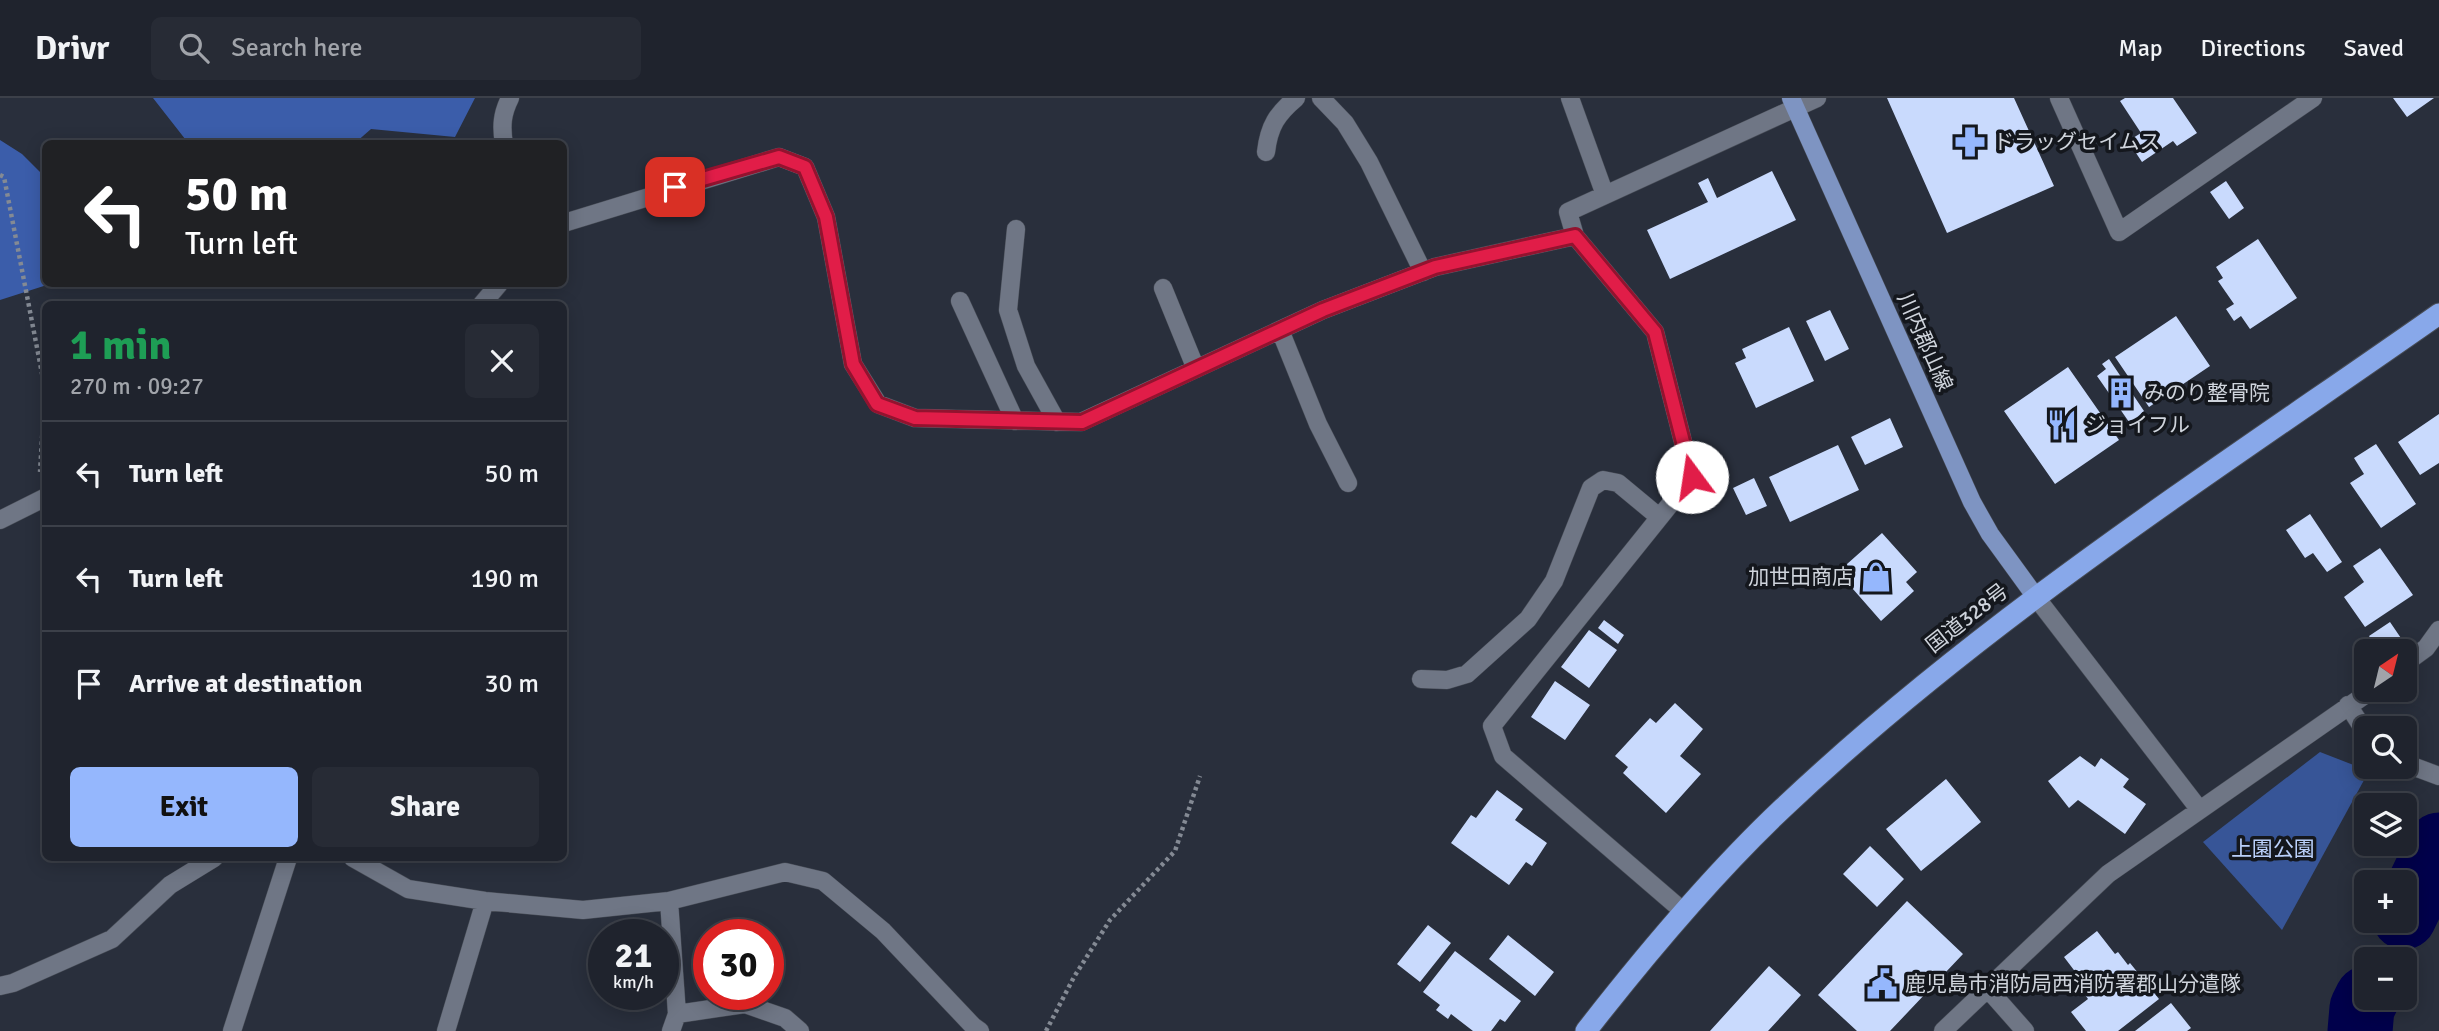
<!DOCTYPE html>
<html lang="en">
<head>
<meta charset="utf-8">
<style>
  :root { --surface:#1f232d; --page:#272b35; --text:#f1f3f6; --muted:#a1a4aa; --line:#3c4049; --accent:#95b7fd }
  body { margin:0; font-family:Signika,"Noto Sans JP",sans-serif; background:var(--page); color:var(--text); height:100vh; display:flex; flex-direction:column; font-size:26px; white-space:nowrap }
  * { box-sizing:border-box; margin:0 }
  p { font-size:23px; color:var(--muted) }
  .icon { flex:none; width:38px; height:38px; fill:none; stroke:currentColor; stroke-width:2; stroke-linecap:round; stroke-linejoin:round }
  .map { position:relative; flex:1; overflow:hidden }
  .drawer { position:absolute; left:42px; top:203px; width:525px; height:560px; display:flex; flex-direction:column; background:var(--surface); border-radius:10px; box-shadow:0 4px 18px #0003,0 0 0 2px var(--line) }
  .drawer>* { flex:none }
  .banner { position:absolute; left:42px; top:42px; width:525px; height:147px; border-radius:10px; box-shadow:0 4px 18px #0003,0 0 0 2px var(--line); background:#202124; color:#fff; overflow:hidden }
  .needle { width:46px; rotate:35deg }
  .fabs { position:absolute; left:2354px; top:541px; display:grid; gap:14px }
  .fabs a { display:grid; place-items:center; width:63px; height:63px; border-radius:10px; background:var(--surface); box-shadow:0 4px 18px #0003,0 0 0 2px var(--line); font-size:35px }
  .speed { position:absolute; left:588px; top:821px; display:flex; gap:14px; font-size:35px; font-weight:700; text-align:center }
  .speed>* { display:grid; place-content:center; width:91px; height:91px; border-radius:50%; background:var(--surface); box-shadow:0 4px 18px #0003,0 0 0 2px var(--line); line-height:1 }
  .speed small { font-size:18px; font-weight:400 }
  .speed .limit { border:10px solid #d22; background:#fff; color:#111 }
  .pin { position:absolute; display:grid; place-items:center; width:60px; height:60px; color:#fff; margin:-30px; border-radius:14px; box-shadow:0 4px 10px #0006 }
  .me { position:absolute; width:77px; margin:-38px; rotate:346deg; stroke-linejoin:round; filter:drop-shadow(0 0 5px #0008) }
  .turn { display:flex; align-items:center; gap:24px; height:147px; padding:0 28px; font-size:32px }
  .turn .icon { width:91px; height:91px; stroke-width:2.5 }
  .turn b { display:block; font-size:49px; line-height:60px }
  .round { display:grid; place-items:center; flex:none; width:74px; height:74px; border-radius:10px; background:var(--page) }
  .summary { display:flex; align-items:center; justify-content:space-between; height:119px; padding:0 28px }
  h1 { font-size:42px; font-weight:800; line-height:52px; color:#1e9e55 }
  .cta { display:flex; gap:14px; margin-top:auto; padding:14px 28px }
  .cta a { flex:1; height:80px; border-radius:10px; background:var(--accent); color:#111; font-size:28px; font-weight:800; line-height:80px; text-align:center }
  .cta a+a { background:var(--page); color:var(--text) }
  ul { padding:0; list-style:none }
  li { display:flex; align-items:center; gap:21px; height:105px; padding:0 28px; border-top:2px solid var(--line) }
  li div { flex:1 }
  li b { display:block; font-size:26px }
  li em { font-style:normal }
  header { display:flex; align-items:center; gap:42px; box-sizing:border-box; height:98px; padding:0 35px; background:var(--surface); border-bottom:2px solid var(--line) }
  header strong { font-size:33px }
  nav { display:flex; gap:38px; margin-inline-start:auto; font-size:24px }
  .search { width:490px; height:63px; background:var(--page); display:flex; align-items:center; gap:18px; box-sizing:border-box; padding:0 24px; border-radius:10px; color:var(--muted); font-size:26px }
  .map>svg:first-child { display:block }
</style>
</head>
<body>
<header>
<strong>Drivr</strong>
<div class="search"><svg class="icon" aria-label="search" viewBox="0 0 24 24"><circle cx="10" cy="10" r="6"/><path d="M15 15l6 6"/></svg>Search here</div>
<nav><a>Map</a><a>Directions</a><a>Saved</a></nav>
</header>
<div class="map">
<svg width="2439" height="933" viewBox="0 0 2439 933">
  <rect width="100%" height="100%" fill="#292f3c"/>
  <path fill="#375597" d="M2320 654 2369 673 2282 832 2203 744Z"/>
  <path fill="#3b5daa" d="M153 0H475L455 39 371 31 355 45 189 46Z
    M0 42 22 56 45 79 46 186H50L0 202Z"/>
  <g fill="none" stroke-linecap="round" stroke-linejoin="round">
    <path stroke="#00004b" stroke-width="65" d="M2404 819 2439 747
      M2360 933 2362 910 2367 900"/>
  </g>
  <path fill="#c9dafd" d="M1887 0H2014L2054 88 1947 135Z
    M2125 0H2173L2197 35 2177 48 2173 43 2142 64 2128 43 2141 35 2120 3Z
    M2393 0H2434L2407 19Z
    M1772 73 1796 122 1670 181 1647 132 1708 104 1698 85 1708 80 1717 100Z
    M2226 83 2244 110 2229 121 2210 94Z
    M2258 141 2297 200 2250 231 2241 218 2234 223 2226 211 2234 206 2218 183 2223 180 2216 169Z
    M1830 212 1849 251 1825 263 1806 223Z
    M2176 218 2210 268 2149 309 2115 259Z
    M1789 229 1814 283 1756 310 1735 265 1746 260 1742 251Z
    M2109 261 2144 313 2141 316 2145 322 2136 329 2131 322 2129 324 2097 278 2106 271 2102 266Z
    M2068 269 2119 342 2055 386 2004 313Z
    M2439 316V365L2420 377 2398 344Z
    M1890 320 1903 349 1865 367 1851 339Z
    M2376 346 2416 406 2381 430 2350 385 2364 376 2354 360Z
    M1838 347 1859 392 1790 424 1769 379Z
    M1754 380 1767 408 1746 417 1733 390Z
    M2310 416 2342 464 2327 474 2313 455 2305 460 2286 432Z
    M1882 435 1917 474 1906 484 1914 493 1881 523 1838 474Z
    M2380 450 2413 497 2365 529 2344 499 2364 484 2353 468Z
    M1604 522 1624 537 1618 546 1598 530Z
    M2390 524 2405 546 2394 553H2379L2369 538Z
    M1589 532 1617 552 1589 590 1561 569Z
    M1555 583 1590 607 1565 642 1531 619Z
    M1675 605 1703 631 1680 658 1701 676 1666 715 1623 675 1628 669 1615 658 1650 620 1656 625Z
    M2080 658 2095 669 2101 660 2129 681 2123 689 2146 706 2125 736 2078 702 2069 710 2048 683Z
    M1946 681 1981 724 1921 773 1886 731Z
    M1497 692 1523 711 1515 722 1547 745 1532 768 1526 764 1509 787 1451 745 1471 717 1476 720Z
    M1870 748 1904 781 1877 809 1843 776Z
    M1907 803 1963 856 1890 933H1857L1818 897Z
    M1428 827 1451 845 1420 884 1397 866Z
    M2097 833 2115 856 2118 854 2128 867 2130 865 2159 901 2118 933H2086L2071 914 2088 901 2079 888 2083 884 2064 859Z
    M1508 837 1554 874 1535 898 1489 861Z
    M1455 853 1521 903 1505 924 1500 921 1491 933H1473L1451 916 1448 921 1436 912 1440 907 1423 894Z
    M1769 868 1801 897 1768 933H1710Z
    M2171 905 2191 930 2187 933H2135Z"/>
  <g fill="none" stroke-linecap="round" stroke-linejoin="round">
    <g stroke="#474c56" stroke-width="19">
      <path id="minor" d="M1321 0 1345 25 1369 64 1423 174
        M1570 0 1605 97
        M2059 0 2119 134 2313 0
        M504 46C501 28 502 16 510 0
        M1266 54C1269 28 1277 16 1296 0
        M564 125 779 59 805 69 826 119 853 266 878 306 915 320 1081 324 1323 212 1435 169 1575 138
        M1016 131 1008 212 1026 268 1057 324
        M1163 190 1196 271
        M960 203 1015 323
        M482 206 499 186
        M1280 232 1318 326 1348 385
        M0 422 46 399
        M2035 498 2199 711
        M2404 566 2426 550 2439 532
        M1421 581 1447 582 1467 576 1528 521 1554 483 1591 390 1603 382 1618 385 1659 419
        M2348 607 2366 635
        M2404 665 2439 678
        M353 760 408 791 485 803 583 812 669 803 785 774 823 783 883 833 973 928 980 933
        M669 803 677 916 671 933
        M1684 814 1503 658 1492 628 1692 379 1655 234 1575 138 1568 114 1817 0
        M0 888 13 885 112 841 170 787 214 760
        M1987 890 2025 933
        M677 916 745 906 785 920 800 933
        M232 933 288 760
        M446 933 485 803
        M1943 933 2108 776 2372 592"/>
    </g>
    <g stroke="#474c56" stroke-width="19">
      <path id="major" d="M1791 0 1972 404 1990 436 2035 498"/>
    </g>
    <g stroke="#474c56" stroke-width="23">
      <path id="highway" d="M1586 933C1646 856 1712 777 1783 710 1983 521 2215 373 2439 216"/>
    </g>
    <path stroke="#848a94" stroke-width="4.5" stroke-dasharray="3.5 3.5" stroke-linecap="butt" d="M0 77 4 79 45 291 40 374
      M1046 933 1074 879 1110 822 1175 753 1200 678"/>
    <use href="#minor" stroke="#6f7685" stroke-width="18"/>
    <use href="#major" stroke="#7e94c2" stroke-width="18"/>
    <use href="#highway" stroke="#88a8ea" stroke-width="21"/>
  </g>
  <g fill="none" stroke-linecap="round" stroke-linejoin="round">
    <g stroke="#92132f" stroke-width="18">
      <path id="route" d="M675 89 779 59 805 69 826 119 853 266 877 306 915 320 1082 324 1323 212 1435 169 1575 138 1655 234 1692 379"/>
    </g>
    <use href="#route" stroke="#e11d48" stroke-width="12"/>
  </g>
  <defs>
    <g id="pharmacy-bare" transform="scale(2.415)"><path d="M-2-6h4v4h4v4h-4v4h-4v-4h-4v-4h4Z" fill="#95b7fd" stroke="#14171d" stroke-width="2.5" paint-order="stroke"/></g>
    <g id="building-bare" transform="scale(2.415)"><path d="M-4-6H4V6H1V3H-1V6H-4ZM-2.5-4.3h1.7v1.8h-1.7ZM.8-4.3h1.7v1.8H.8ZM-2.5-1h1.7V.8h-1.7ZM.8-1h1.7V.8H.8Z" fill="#95b7fd" stroke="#14171d" stroke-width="2.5" paint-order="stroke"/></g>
    <g id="restaurant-bare" transform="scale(2.415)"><path d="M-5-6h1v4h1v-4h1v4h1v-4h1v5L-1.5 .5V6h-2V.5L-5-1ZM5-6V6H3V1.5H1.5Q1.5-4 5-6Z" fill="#95b7fd" stroke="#14171d" stroke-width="2.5" paint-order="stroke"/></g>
    <g id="shop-bare" transform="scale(2.415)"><path d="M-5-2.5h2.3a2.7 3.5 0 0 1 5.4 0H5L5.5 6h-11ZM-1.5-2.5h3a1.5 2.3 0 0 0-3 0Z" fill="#95b7fd" stroke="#14171d" stroke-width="2.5" paint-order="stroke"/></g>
    <g id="civic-bare" transform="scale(2.415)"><path d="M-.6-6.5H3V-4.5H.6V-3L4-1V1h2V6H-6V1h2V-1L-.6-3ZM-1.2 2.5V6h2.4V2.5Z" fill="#95b7fd" stroke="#14171d" stroke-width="2.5" paint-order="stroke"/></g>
  </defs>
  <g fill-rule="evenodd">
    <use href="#pharmacy-bare" x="1970" y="44"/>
    <use href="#building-bare" x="2121" y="295"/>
    <use href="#restaurant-bare" x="2062" y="327"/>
    <use href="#shop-bare" x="1876" y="479"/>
    <use href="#civic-bare" x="1882" y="886"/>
  </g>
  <g text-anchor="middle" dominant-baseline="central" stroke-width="7" stroke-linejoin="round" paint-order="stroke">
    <g font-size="21" fill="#cfd4dc" stroke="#14171d" text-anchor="start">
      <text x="1993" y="44">ドラッグセイムス</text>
      <text x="2144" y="295">みのり整骨院</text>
      <text x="2085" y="327">ジョイフル</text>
      <text x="1853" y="479" text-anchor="end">加世田商店</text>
      <text x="1905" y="886">鹿児島市消防局西消防署郡山分遣隊</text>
    </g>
    <g font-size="21" fill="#cfd4dc" stroke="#14171d">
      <text transform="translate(1925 244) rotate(66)">川内郡山線</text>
      <text transform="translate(1967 520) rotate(-38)">国道328号</text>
    </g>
    <g font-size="21" fill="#bad0fa" stroke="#14171d">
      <text x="2273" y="751">上園公園</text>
    </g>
  </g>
</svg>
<div class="fabs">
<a><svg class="needle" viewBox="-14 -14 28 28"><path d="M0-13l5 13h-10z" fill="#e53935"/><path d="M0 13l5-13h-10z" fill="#a1a4aa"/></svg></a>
<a><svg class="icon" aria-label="search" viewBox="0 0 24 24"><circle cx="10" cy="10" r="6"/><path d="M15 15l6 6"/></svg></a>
<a><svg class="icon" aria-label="layers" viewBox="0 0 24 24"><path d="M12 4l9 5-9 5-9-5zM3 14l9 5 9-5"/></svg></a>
<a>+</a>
<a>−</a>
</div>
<div class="speed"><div>21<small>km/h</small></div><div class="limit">30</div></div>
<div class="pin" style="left:675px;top:89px;background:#d93025"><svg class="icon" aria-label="arrive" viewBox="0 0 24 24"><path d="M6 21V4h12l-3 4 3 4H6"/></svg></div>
<svg class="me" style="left:1692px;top:379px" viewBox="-20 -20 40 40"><circle r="19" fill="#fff"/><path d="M0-13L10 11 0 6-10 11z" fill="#e11d48"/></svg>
<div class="banner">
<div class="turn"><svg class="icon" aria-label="left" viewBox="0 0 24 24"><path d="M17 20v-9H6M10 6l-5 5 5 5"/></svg><div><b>50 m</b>Turn left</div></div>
</div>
<section class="drawer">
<div class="summary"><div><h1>1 min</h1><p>270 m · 09:27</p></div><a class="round"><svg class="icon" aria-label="close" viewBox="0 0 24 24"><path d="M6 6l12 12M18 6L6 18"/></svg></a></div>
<ul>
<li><svg class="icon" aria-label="left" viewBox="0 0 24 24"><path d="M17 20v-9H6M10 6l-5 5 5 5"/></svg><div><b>Turn left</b></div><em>50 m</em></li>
<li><svg class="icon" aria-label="left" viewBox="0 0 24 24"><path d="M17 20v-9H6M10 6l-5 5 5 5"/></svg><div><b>Turn left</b></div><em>190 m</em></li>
<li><svg class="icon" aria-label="arrive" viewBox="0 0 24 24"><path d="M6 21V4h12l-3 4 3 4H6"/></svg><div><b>Arrive at destination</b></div><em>30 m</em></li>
</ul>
<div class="cta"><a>Exit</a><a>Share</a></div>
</section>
</div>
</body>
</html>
